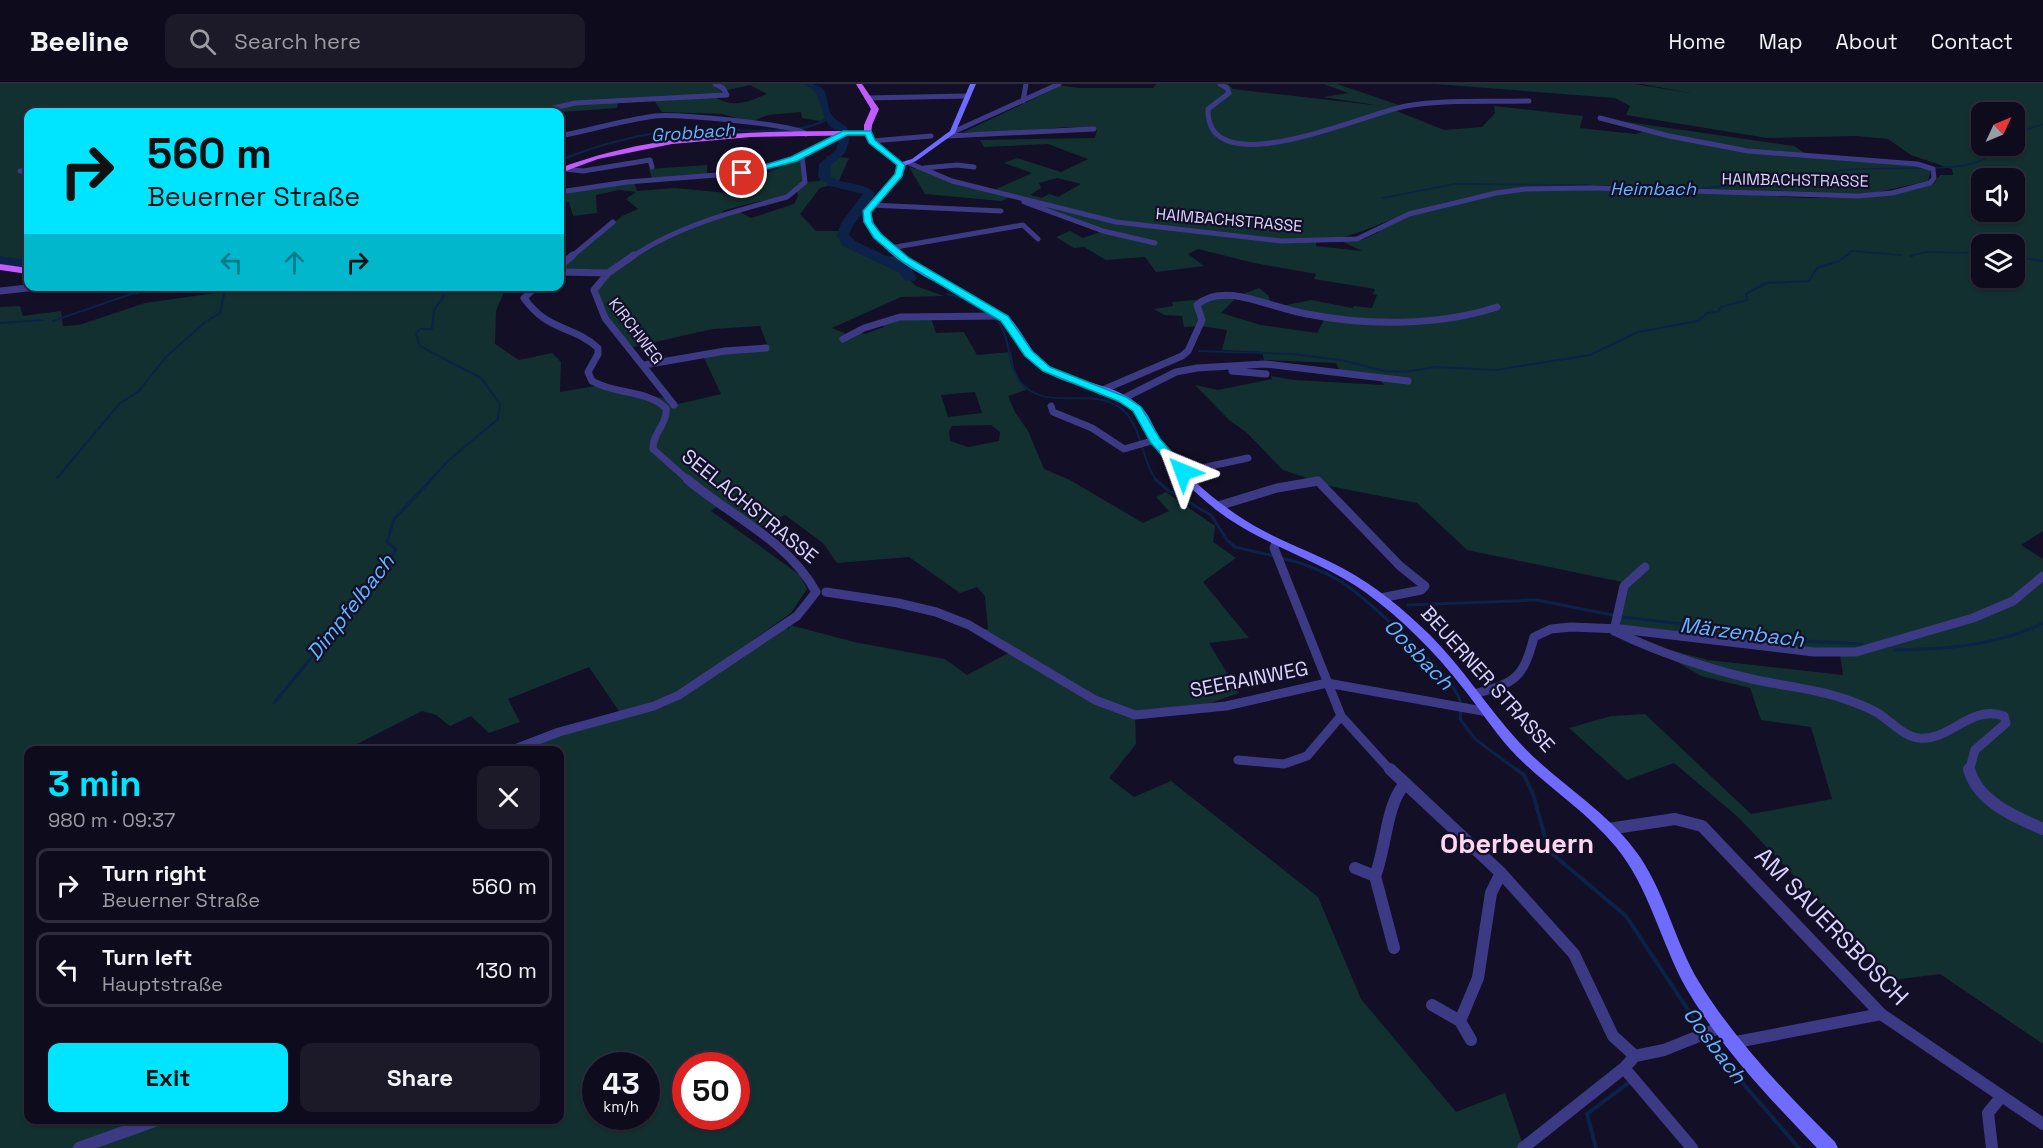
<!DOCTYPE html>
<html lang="en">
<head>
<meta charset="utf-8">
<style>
  :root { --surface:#0e0b1c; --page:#1c1929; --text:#f1f3f6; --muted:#9b9ba3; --line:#2e2b3b; --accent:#00e5ff }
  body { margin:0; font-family:"Space Grotesk",sans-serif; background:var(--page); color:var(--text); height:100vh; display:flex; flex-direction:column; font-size:22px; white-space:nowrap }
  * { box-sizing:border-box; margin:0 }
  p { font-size:20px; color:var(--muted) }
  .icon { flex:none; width:33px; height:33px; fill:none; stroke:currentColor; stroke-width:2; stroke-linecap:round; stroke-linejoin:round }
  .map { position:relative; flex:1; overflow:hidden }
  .sheet { position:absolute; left:24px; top:662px; width:540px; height:378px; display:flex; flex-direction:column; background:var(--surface); border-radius:12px; box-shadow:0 2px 4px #0004,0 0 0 2px var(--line) }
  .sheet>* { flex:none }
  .banner { position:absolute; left:24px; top:24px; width:540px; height:183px; border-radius:12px; box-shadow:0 2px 4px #0004,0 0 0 2px var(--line); background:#00e5ff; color:#111; overflow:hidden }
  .needle { width:39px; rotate:46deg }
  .controls { position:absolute; left:1971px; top:18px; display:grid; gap:12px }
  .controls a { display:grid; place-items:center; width:54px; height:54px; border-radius:12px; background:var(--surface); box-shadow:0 2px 4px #0004,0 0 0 2px var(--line); font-size:30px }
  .speed { position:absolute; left:582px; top:968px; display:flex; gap:12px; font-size:30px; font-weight:700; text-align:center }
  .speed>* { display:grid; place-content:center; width:78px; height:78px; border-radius:50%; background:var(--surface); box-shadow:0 2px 4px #0004,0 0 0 2px var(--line); line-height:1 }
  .speed small { font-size:15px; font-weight:400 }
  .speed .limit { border:9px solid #d22; background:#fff; color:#111 }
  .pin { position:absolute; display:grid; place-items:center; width:51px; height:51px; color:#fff; margin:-26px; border:3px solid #fff; border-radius:50%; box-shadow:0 2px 6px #0007 }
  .me { position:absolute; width:66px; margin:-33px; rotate:316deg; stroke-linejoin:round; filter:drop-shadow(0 0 4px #0008) }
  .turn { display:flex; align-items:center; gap:21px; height:126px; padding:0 24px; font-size:27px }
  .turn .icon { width:78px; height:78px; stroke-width:2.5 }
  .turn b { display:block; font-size:42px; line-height:51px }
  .lanes { display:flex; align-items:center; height:57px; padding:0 24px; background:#0003; justify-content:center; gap:30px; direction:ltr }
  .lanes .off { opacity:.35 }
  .round { display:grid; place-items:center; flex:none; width:63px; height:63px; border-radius:12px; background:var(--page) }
  .headline { display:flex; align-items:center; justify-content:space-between; height:102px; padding:0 24px }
  h1 { font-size:36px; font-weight:800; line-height:45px; color:var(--accent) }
  .button { display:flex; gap:12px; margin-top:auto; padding:12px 24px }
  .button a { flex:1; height:69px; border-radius:12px; background:var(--accent); color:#111; font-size:24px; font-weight:800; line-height:69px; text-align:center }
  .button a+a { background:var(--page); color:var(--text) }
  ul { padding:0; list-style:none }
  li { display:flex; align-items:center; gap:18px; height:75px; margin:0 12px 9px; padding:0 12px; border:3px solid var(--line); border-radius:12px }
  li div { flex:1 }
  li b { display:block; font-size:22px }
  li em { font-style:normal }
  header { display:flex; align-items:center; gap:36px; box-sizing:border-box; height:84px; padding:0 30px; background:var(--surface); border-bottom:2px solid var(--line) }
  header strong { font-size:28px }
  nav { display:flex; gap:33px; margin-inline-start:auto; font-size:21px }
  .search { width:420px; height:54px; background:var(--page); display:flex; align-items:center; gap:15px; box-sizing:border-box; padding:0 21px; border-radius:12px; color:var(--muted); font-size:22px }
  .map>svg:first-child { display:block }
</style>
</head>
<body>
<header>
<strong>Beeline</strong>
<div class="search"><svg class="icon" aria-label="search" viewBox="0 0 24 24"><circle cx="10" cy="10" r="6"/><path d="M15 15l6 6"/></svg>Search here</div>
<nav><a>Home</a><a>Map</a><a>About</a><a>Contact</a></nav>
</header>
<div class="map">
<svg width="2043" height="1064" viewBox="0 0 2043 1064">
  <rect width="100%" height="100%" fill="#130f26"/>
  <path fill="#12302f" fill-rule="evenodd" d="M0 0H813C828 8 829 19 826 34L820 37 802 34 801 28 768 31 750 38 722 30 662 28 654 16 618 19 617 24 562 28 560 34V28H28V185L0 180ZM750 1 767 10C748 18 735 24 716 14L723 7Z
    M1156 0H1228L1233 5 1382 22 1323 13 1348 9 1323 0H1337L1399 21 1280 59 1321 51 1394 26 1444 46 1482 43 1495 29 1494 22 1583 32 1580 44 1635 50 1643 48 1732 66 1916 81 1931 86 1928 97 1869 110 1551 103C1501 105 1455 114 1407 130 1374 141 1351 155 1316 158V162L1362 167 1343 158 1362 156 1377 149 1393 137 1467 115 1534 105 1715 109 1805 114H1863L1933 100 1940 91H1953L1952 85 1911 71 1888 55 1856 52 1767 54 1626 31 1630 22 1615 14 1435 0H1634L1690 9 1642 0H2043V447L2021 461 2043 475V960L1940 890 1893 896 1738 733 1674 679 1627 696 1569 644 1611 632 1645 630 1751 730 1832 715 1811 643 1761 636 1750 604 1701 592 1660 568 1662 564 1708 576 1843 591 1840 570 1621 543 1622 498 1467 466 1417 419 1334 403 1283 386 1246 348 1229 336 1195 301 1218 306 1272 295 1271 292 1294 296 1384 301 1378 294 1340 287 1336 279 1264 276 1262 268 1222 266 1227 246 1200 242 1184 243 1182 232 1164 231 1154 225 1173 222 1172 218 1238 212 1259 204 1269 212 1270 221 1238 212 1221 229 1261 241 1317 249 1325 234 1277 223 1311 216 1352 224 1354 222 1372 224 1377 211 1373 210 1375 205 1314 195 1316 190 1254 179 1198 165 1188 170 1204 182 1156 188 1145 173 1106 176 1084 163 1074 164 1056 153 1070 147 1083 154 1103 147 1011 113 1001 117 925 110 909 83 994 106 1032 89 1004 79 1017 74 1061 88 1088 75 1048 60 984 63 980 56 1095 54 1097 46 1068 43 989 49 964 48 1054 5 1057 1 1080 4H1153ZM1982 28H2014V62H1982ZM1057 94 1081 100 1058 113 1049 110 1042 114 1030 111 1041 104 1039 99ZM1982 94H2014V128H1982ZM1982 160H2014V194H1982Z
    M1620 37 1794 62 1808 71C1744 67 1682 55 1620 37Z
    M827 72 849 74 838 99 820 104 800 130 816 147H845C859 162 874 176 896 172L912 183 905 192 916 202 944 212 901 213 832 244 849 251 857 247 865 250 884 243 880 239 904 234H931L936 249 964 248 977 271 1011 268 1015 289 1026 306 1008 312 1015 328 1028 347 1044 385 1070 396 1143 439 1169 427 1156 413 1166 408 1215 442 1213 458 1236 474 1203 498 1249 554 1209 559 1239 609 1193 625 1135 631 1136 660 1109 694 1134 713 1171 697 1318 813 1361 915 1456 1028 1505 1009 1524 1064H0V223L20 222 23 232 61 227 63 242 79 241 145 219 237 206 243 203H506L496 227 495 260 519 276 552 269 561 278 560 308 595 302 664 314 674 321 721 310 703 272 768 263 760 242 713 245 633 263 613 244 594 213 608 189 560 185 622 132 638 125 626 115 636 108 619 106 596 111 597 129 573 132 569 118 560 119V105L634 98 637 107 675 104 727 109 734 113 740 111 743 104 763 96 769 88 779 84 777 81 794 75H802L805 98 820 97ZM797 108 798 112 794 120 751 134 738 127 722 130 723 127C747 119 772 116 797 108ZM975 308 982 329 948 333 941 311ZM991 341 1000 348 999 357 968 363 950 357 949 347 952 342ZM721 419 753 446 785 431 823 459 837 479 909 473 960 509 977 503 985 512 988 545 979 546 1012 567 967 591 945 575 854 558 790 541 789 545 778 540 664 623 626 630 678 609 791 529 807 505 800 491 711 427ZM589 583 621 630 512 666H560V1035H28V666H355L357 660 422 627 436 631 450 642 471 632 489 649 520 638 508 615ZM596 981H646V1032H596ZM686 981H736V1032H686Z
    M707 81V91L652 94 649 85Z"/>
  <path fill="#0c2248" d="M824 35 828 36C792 57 734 44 693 46 646 49 602 60 560 78V75C600 59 641 48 684 45 721 42 794 53 824 35Z"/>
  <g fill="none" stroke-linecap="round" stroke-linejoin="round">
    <path stroke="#0c2248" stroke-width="1.5" d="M2014 50 2043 40
      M1933 84C1956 83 1984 83 1999 62
      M1597 102 1639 103
      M1699 105 1855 85 1924 84
      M1383 114 1455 100 1591 101
      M1911 172 1925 168 1982 169
      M1845 173 1852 167 1902 171"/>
    <path stroke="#0c2248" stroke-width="2" d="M1911 172 1914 171
      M2014 173 2043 177
      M947 210 962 214 989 230
      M995 234C1013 253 1005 282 1023 301 1049 328 1095 301 1123 326 1142 343 1141 375 1156 396
      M53 237 137 208
      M0 239 43 236
      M1199 267 1292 270 1341 276 1385 287 1404 288 1436 283 1496 286 1590 271 1638 248 1698 237 1707 229 1718 228 1721 223 1747 216 1746 210 1766 199 1809 197 1817 184 1839 177 1847 171
      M57 394 120 319 138 308 166 273 205 238 220 229 226 202
      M430 396 449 376 498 335 500 320 481 294 420 262 416 250 420 245H432L434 226 444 212 441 202"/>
    <path stroke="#0c2248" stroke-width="3" d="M1155 395 1169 407 1211 431 1227 456 1235 463 1274 472
      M1280 474C1302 478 1321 486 1340 497 1364 512 1442 584 1456 608 1462 617 1461 625 1460 635L1475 655 1518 687
      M1408 521 1537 516 1612 531
      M1623 533 1741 547 1786 556 1862 560
      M1895 566C1946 565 1997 562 2043 539
      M274 619 373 499 396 466 387 458 394 435 432 395"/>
    <path stroke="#0c2248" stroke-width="4" d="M1516 685 1524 691 1533 710 1549 767 1626 832 1702 947
      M1706 953 1719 972 1799 1064
      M1596 1064 1587 1030 1631 997"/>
    <path fill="#0c2248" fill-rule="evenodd" d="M805 0C836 0 821 19 834 34 838 37 843 40 847 43V47C823 51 824 24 816 10 814 6 808 3 805 0Z
      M840 52 850 54 845 69 831 81 830 92C844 102 863 97 875 109 869 126 853 135 849 152L853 156 910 183 917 194 915 197H905L900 189 843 162 837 152 841 139 863 110 830 102 818 93 819 80 836 66Z
      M0 172 28 176V184L0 180Z"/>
    <path stroke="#3d3a85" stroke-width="5" d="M1220 0 1227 4 1229 9 1208 25C1206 104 1371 27 1406 22 1446 15 1488 18 1529 17
      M867 14 967 12
      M1023 17 1026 0
      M537 28 575 19 727 11 723 4 715 0
      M953 48 1059 0
      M560 52C591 46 624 36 655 32 675 30 796 40 806 50
      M947 52 1094 45
      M872 57 931 52
      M909 79 952 97 1116 138 1281 157 1357 155 1409 130 1496 109 1526 105 1591 104 1858 112 1892 109 1930 99 1934 94 1933 85 1917 80 1748 67 1669 52 1600 34
      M924 84 957 81 974 83
      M565 85 583 87 650 76 652 83
      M20 87H28
      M560 108 627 98 742 89 794 75 845 49
      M1024 118 1103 147 1155 159
      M871 121 1001 127
      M890 164 1023 141 1038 155
      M571 173 613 138
      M632 173C677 142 735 127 787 113L805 98 802 72"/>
    <path stroke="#3d3a85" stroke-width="7" d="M634 171 608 189 594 206 605 234 674 321
      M560 182 573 171
      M560 188 608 189
      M537 202 524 214C548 248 571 240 598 264V270L588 288 592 297C616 311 645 305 666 324 668 340 652 349 653 365L688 396
      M137 206 147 202
      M0 207 45 202
      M843 255 864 244 900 233 1001 232
      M644 281 725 267 766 264
      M1232 287 1266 290
      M1100 307 1182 272 1188 267 1202 236 1197 221C1213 206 1239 211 1258 217 1274 221 1290 227 1307 230 1367 242 1439 242 1497 223
      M1122 315 1176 288 1197 284 1265 280 1408 297
      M1051 322 1053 328 1092 344 1124 365 1155 356
      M1183 388 1248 374"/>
    <path stroke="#3d3a85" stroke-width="9" d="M1218 422 1277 404 1318 397 1400 482 1425 502 1421 506 1381 514
      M1276 459 1274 464 1341 632 1391 687
      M826 508 898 519 936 528 969 541 1095 616 1135 631 1226 622 1327 599 1488 628
      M1614 547C1658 568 1705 584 1752 595 1782 602 1812 604 1842 614 1853 618 1865 622 1876 628 1890 636 1902 652 1919 654 1951 657 1970 620 2004 632L2006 639 1975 666 1969 687
      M1614 547 1624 502 1645 483
      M1474 610C1515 599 1523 595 1534 553L1551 545 1571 543 1621 545 1814 568H1856L1973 534 2013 517 2043 492
      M512 666 559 648 654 622 679 611 797 532 816 508C788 456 730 432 687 395
      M1238 676 1284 680 1307 672 1341 632"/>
    <path stroke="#3d3a85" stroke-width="12" d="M1390 685 1501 789 1574 870 1613 952 1635 972
      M1969 685C1977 717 2015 733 2043 745
      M1608 745 1675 735 1702 742 1881 930 2043 1040
      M1355 784 1375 792 1394 864
      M1375 792C1386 765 1386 721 1404 701
      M1432 921 1460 937 1471 956
      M1460 937 1478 894 1491 809 1501 789
      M1731 959 1881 930
      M1624 984 1692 1064
      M79 1064 160 1035
      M1523 1064 1624 984 1635 972 1664 966 1719 944
      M1992 1064 1988 1029 2001 1013"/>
    <path fill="#6f6bff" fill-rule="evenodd" d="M970 0H976L955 49 916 77 904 82 902 93 871 127C872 133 873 140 877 145 901 182 970 207 1008 232 1024 248 1030 271 1050 283 1078 300 1118 299 1142 324 1152 334 1155 349 1163 361 1182 388 1209 412 1237 431 1270 454 1309 466 1344 485 1376 502 1404 526 1430 551 1463 584 1487 623 1518 657 1556 699 1608 726 1640 773 1666 812 1675 858 1699 898 1736 958 1786 1009 1835 1058L1838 1064H1817C1770 1015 1721 964 1686 904 1661 859 1649 803 1616 763 1585 725 1542 700 1510 665 1493 646 1479 624 1463 604 1435 568 1402 535 1365 508 1316 473 1256 460 1209 420 1189 403 1167 383 1153 360 1145 349 1143 334 1132 325 1107 304 1071 304 1044 287 1023 274 1019 249 1000 235 956 201 879 186 863 127L895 91 897 82 870 58 865 49 870 48 875 56 902 78 912 75 950 47Z"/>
    <path fill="#c25bff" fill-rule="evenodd" d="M856 0H862L879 25 872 41 871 51 751 53 672 60 598 75 560 89V84C659 47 759 47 864 47V41L871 25Z
      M0 180 28 184V190L0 186Z"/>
  </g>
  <path fill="#00e5ff" stroke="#0095a6" stroke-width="1.5" d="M843 47H871L875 56 905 81 902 92 871 128 872 138 881 150 909 174 1008 232 1032 267 1050 283 1126 313 1141 323 1160 355 1187 385V390H1179L1151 359 1133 327 1118 317 1043 287 1025 272 1001 237 903 178 874 154 864 138 863 127 895 90 897 81 869 59 865 51H847L797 77 742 91 738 89 791 73Z"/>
  <g text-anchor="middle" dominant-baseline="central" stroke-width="4.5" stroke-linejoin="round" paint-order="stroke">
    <g font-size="16" fill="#d9d4ff" stroke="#130f26">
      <text transform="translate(1795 96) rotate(1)">HAIMBACHSTRASSE</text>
      <text transform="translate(1229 136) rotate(5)">HAIMBACHSTRASSE</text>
      <text transform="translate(636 247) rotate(53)">KIRCHWEG</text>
    </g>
    <g font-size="18" font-style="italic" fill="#62b6ff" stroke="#130f26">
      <text transform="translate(693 48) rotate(-4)">Grobbach</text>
      <text x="1653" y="104">Heimbach</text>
    </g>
    <g font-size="20" fill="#d9d4ff" stroke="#130f26">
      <text transform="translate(750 422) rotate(39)">SEELACHSTRASSE</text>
      <text transform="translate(1249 595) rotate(-11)">SEERAINWEG</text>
      <text transform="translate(1488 595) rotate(48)">BEUERNER STRASSE</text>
    </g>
    <g font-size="21" font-style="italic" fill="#62b6ff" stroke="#130f26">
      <text transform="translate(350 523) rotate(-52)">Dimpfelbach</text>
      <text transform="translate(1742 548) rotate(7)">Märzenbach</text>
      <text transform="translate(1419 570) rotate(46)">Oosbach</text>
      <text transform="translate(1715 961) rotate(53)">Oosbach</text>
    </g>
    <g font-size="24" fill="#d9d4ff" stroke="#130f26">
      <text transform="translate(1832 842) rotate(46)">AM SAUERSBOSCH</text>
    </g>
    <g font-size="27" font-weight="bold" fill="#ffd6f0" stroke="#130f26">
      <text x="1517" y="759">Oberbeuern</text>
    </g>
  </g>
</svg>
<div class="controls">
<a><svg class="needle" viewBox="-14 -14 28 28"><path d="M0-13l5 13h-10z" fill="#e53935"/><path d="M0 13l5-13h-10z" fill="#9b9ba3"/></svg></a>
<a><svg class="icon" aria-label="sound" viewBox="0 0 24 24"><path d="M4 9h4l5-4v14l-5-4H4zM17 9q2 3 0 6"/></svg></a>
<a><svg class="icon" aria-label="layers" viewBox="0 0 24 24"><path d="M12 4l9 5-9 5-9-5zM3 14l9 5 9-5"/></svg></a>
</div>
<div class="speed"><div>43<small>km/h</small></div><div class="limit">50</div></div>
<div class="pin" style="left:742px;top:89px;background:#d93025"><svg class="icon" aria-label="arrive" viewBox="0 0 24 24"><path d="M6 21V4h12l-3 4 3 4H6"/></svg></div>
<svg class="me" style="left:1183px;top:388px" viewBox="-20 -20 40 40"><path d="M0-17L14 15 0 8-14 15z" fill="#00e5ff" stroke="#fff" stroke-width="4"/></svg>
<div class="banner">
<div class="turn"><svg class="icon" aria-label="right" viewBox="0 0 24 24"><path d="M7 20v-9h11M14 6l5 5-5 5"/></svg><div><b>560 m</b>Beuerner Straße</div></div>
<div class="lanes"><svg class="icon off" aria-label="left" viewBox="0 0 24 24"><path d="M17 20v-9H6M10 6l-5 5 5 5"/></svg><svg class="icon off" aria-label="ahead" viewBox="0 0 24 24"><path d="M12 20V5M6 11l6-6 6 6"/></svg><svg class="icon" aria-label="right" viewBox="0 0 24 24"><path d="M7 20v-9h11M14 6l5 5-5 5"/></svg></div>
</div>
<section class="sheet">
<div class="headline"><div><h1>3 min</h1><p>980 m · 09:37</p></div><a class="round"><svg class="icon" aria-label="close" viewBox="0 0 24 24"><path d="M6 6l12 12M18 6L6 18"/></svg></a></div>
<ul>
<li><svg class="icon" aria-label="right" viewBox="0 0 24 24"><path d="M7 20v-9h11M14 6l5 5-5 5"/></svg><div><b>Turn right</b><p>Beuerner Straße</p></div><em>560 m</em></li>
<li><svg class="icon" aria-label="left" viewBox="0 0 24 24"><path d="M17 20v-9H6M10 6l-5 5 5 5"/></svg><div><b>Turn left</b><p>Hauptstraße</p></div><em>130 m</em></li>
</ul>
<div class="button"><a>Exit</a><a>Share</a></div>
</section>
</div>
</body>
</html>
